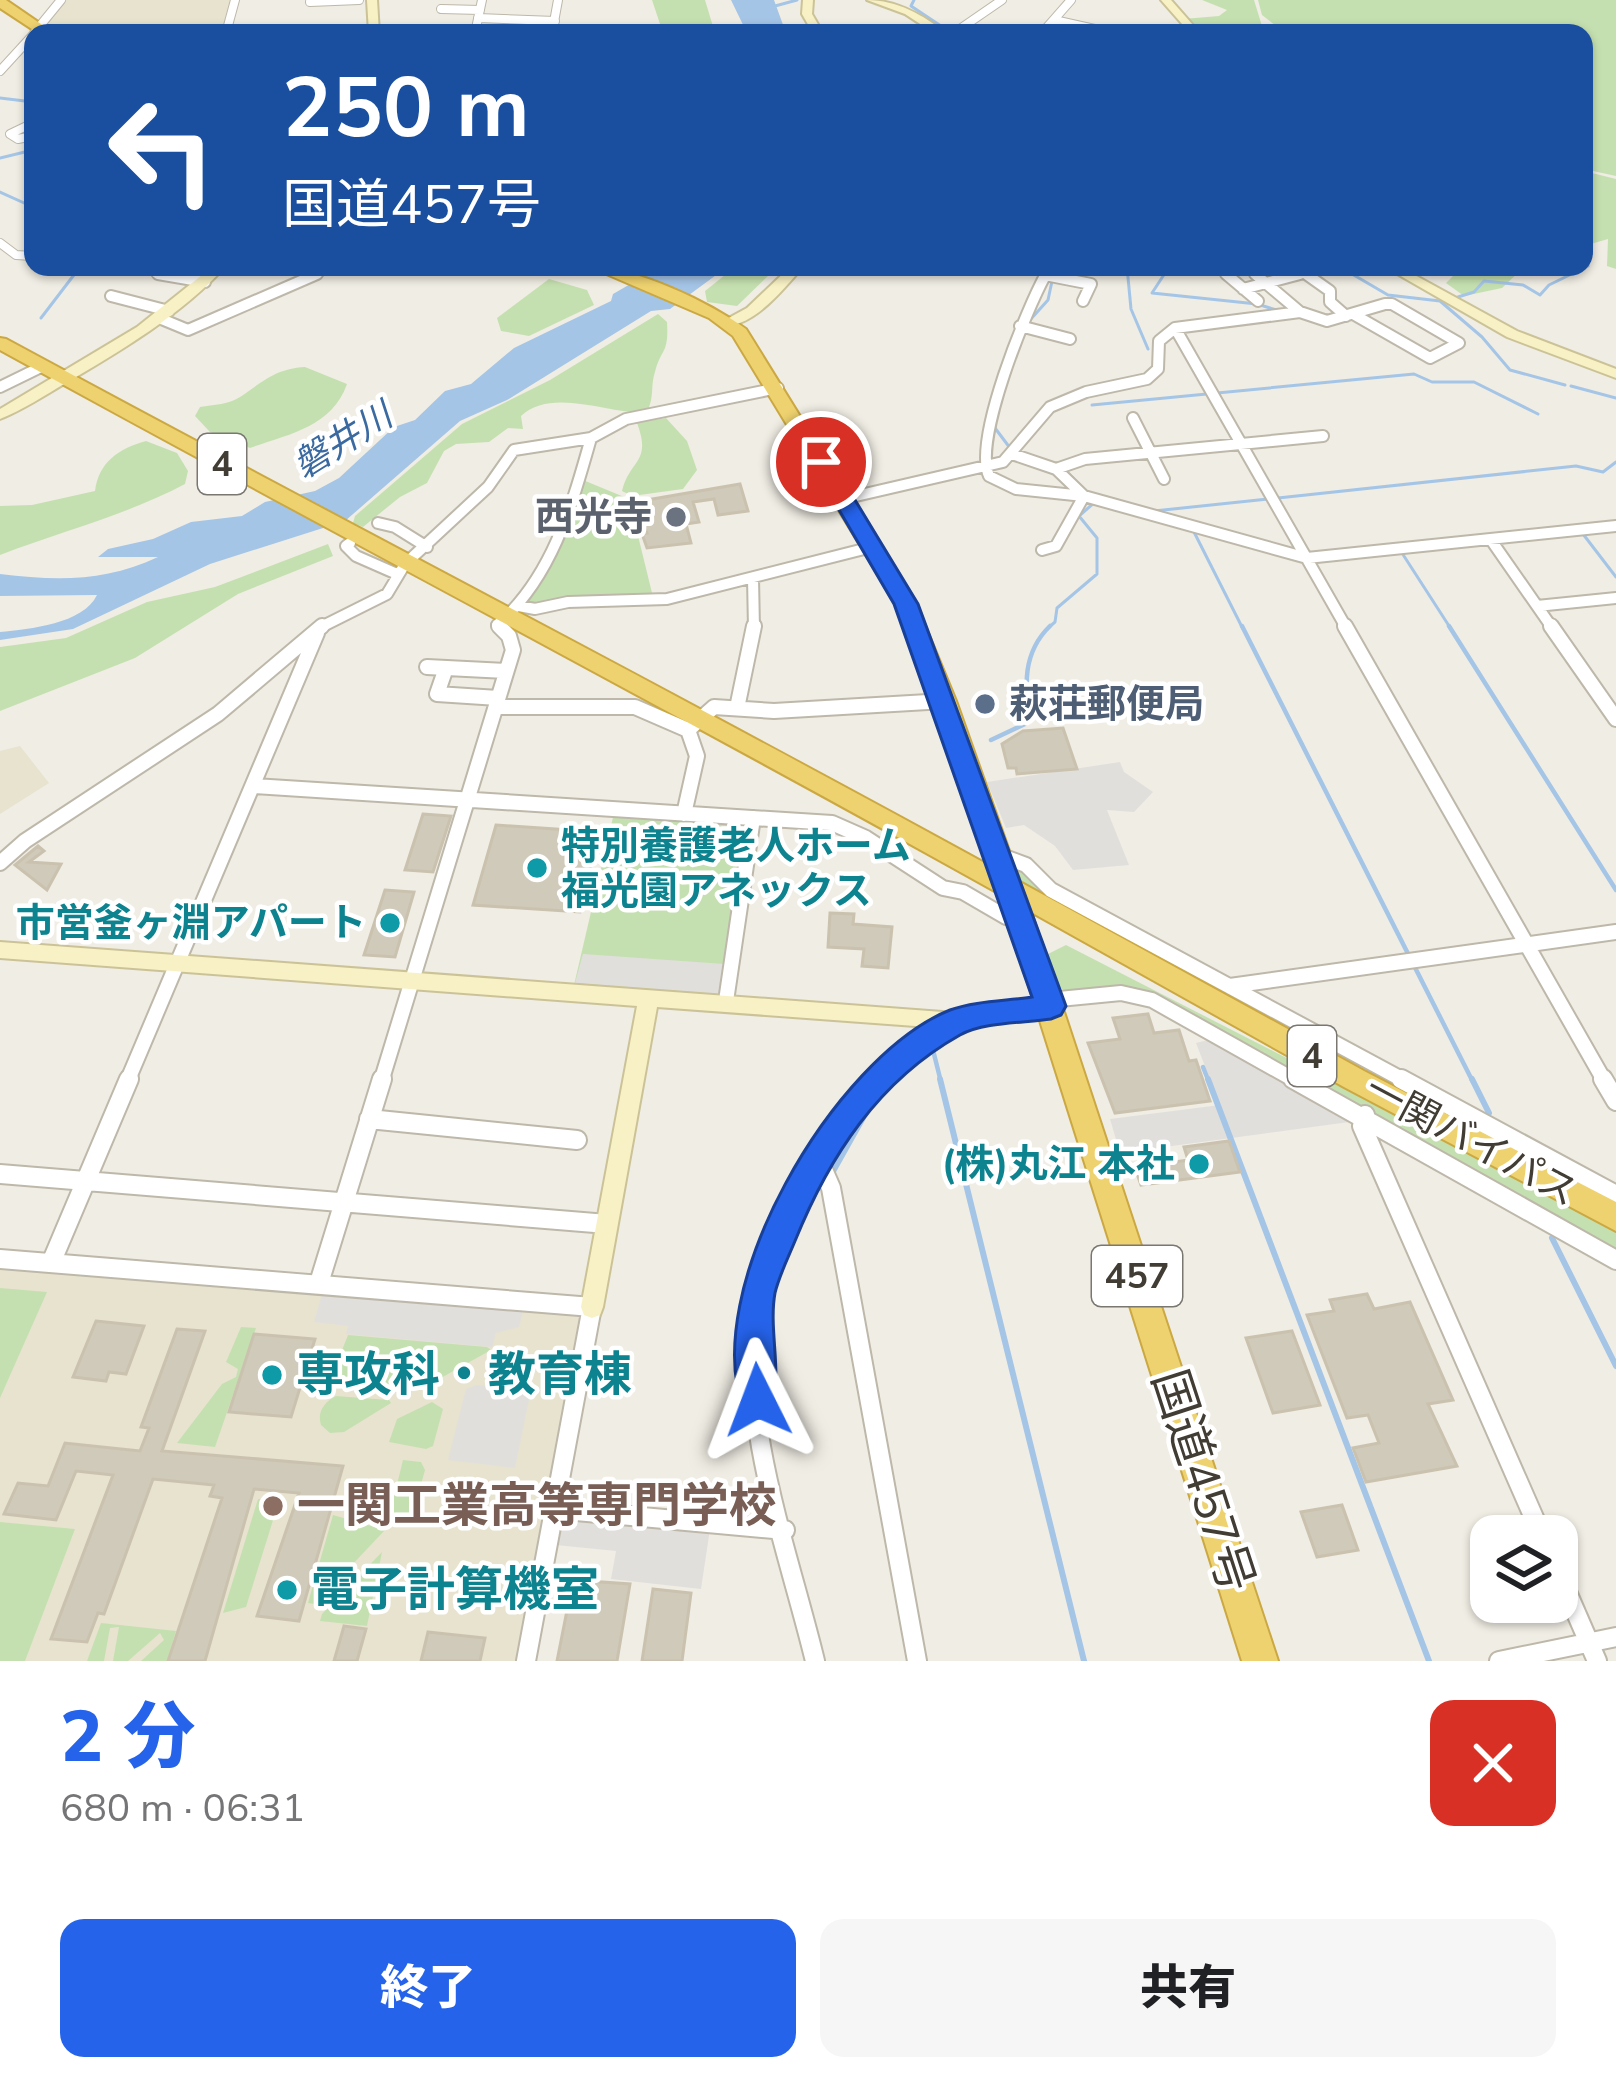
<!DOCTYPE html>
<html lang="ja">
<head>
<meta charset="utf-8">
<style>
  :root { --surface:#fff; --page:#f6f6f6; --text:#202124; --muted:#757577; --accent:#2563eb }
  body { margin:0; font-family:"Nunito Sans","Noto Sans JP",sans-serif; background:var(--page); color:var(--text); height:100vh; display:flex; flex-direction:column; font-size:45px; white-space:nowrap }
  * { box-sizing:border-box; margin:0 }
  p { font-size:39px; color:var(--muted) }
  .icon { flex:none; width:66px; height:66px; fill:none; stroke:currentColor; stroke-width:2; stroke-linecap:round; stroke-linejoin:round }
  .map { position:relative; height:1661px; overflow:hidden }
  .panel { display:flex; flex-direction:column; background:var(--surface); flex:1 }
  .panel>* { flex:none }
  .guide { position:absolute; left:24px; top:24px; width:1569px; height:252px; border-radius:24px; box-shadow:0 3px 9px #0004; background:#1a4fa0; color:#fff; overflow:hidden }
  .tools { position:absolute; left:1470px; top:1515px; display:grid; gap:24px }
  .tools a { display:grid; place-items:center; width:108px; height:108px; border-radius:24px; background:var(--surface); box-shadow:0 3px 9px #0004; font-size:60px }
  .pin { position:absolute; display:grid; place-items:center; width:102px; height:102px; color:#fff; margin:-51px; border:6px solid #fff; border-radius:50%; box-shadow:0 3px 12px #0007 }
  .me { position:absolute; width:132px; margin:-66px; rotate:357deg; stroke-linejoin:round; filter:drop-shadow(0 0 9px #0008) }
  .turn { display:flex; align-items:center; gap:42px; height:252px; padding:0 60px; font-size:54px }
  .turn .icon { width:156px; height:156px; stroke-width:2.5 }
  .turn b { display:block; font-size:84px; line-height:102px }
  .round { display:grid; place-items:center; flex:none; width:126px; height:126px; border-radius:24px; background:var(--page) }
  .head { display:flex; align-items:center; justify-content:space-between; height:204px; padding:0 60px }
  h1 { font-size:72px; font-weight:800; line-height:90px; color:var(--accent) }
  .cta { display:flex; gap:24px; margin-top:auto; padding:24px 60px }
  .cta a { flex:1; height:138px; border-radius:24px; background:var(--accent); color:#fff; font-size:48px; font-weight:800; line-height:138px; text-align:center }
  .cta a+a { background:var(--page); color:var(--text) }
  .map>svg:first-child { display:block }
</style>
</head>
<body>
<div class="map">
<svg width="1616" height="1661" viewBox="0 0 1616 1661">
  <rect width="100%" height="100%" fill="#f0ede4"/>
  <path fill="#e7e3cf" d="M66 0H230L221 33H79L70 27 52 30 46 25Z
    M20 746 49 783 0 814V751Z
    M0 1264 583 1312 517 1661H0Z"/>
  <path fill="#c5e0b0" d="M652 0H705L715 33H663Z
    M1202 0H1254L1262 26 1274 33H1199L1183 19 1219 16 1227 10Z
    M1258 0H1616V176L1584 169V33H1285L1262 15Z
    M1584 171 1616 179V269L1607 266 1608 239 1584 246Z
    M735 267H777L737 306 707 302 705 291Z
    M1441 267H1524L1502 288 1464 296 1446 283 1453 276Z
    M549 279 587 290 594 305 529 336 501 331 497 318Z
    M658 314 667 322C669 355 661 348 655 372 650 387 655 399 646 413 609 414 552 387 521 416L523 429 508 428 489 442 456 444 444 451 427 483 400 497 363 527 353 523 355 516 462 424 550 380Z
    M305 367 347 384C332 427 289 434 250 448L210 432 195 416 200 407C213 405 230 404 240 397 264 381 275 369 305 367Z
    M666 418 687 441 697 470 683 489 632 496 622 491C630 459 652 463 637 423Z
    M146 441 177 453 188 471 185 484C127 515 62 531 0 555V506L32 505 95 491C99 462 118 449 146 441Z
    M583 480 629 499 653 597 526 604 570 527Z
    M328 544 333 556 238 594 135 658 0 711V647L66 638 147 602 215 587Z
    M614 813 749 822 721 996 574 985Z
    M1017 868 1045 891 1616 1206 1035 895 1019 880Z
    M1066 945 1616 1227V1251L1171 1002 1138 990 1070 992 1056 987 1048 954Z
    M0 1288 47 1292 0 1398Z
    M241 1327 256 1328 215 1447 177 1443 222 1384 236 1377 238 1369 226 1362Z
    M348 1335 487 1347 491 1350 423 1388 336 1379 333 1373Z
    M336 1396 389 1400 391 1403 344 1432 330 1433 321 1425C317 1412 324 1402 336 1396Z
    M432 1402 443 1409 433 1446 426 1449 389 1442 397 1419Z
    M403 1460 421 1462 425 1470 413 1513 408 1518 390 1513Z
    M258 1499 279 1501 246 1607 223 1613Z
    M333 1515 385 1530 315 1604 308 1603Z
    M0 1522 75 1529 25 1661H0Z
    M382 1552 367 1626 320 1621 322 1614Z
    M101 1623 176 1631 167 1661H141L164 1640 160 1633 128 1661H113L119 1627 110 1628 104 1661H87Z"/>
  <path fill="#e1dfdc" d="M1120 762 1124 772 1153 792 1134 812 1107 810 1129 865 1073 870 1055 846 1024 825 1006 828 987 782Z
    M583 954 724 964 719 994 575 983Z
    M1208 1040 1347 1116 1349 1122 1120 1153 1110 1119 1220 1105 1196 1043Z
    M323 1291 524 1307 519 1327 496 1333 492 1347 346 1334 348 1326 314 1322Z
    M477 1385 531 1390 515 1468 448 1460 466 1389Z
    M560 1518 710 1529 701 1589 611 1579 616 1551 556 1545Z"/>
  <path fill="#a5c5e7" d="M731 0H774L786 33H747Z
    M727 267 670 309 651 311 507 400 460 421 345 521 210 564 73 629 0 640V632C30 629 83 624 97 595L0 596V574C57 581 105 582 158 557H98L108 549 153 539 191 522 242 516 265 502 315 491 339 478 394 427 415 420 445 391 471 384 514 348 611 301 613 294 660 267Z"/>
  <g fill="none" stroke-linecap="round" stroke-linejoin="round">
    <path stroke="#a5c5e7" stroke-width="3" d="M914 0 911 6 950 32
      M775 6 797 0
      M0 98 33 102
      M0 158 33 150
      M0 192 33 207
      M1127 267 1131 309 1148 349
      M1169 267 1152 293 1257 304 1280 311
      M1340 267 1388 295 1440 301 1482 337 1510 370 1565 385
      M1458 297 1474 292 1484 281 1523 285 1540 295 1549 285 1588 266
      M41 318 80 267
      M1030 320 1048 300 1055 267
      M1015 358 1025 330
      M1571 386 1616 398
      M1092 405 1414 374 1432 382H1474L1538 414
      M999 408 1009 374
      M992 424 1010 448
      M1068 473 1089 494
      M1278 498 1576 466 1603 472 1616 462
      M1154 511 1268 499
      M1193 530 1243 629
      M1583 534 1616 577
      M1402 553 1451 629
      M1047 629 1055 622 1057 608 1097 574V538L1079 516 1095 502"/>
    <path stroke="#a5c5e7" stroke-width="4.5" d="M1242 626 1473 1082
      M1449 626 1616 890
      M991 740 1029 722C1025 686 1022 653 1050 626
      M1203 1067 1209 1082
      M890 1082 933 1050 941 1082"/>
    <path stroke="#a5c5e7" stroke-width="6" d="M940 1079 1084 1661
      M1208 1079 1429 1661
      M1472 1079 1489 1113
      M832 1173 878 1091 894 1079
      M1552 1238 1616 1366"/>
  </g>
  <path fill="#d0caba" stroke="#cac2ae" stroke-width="3" d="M740 484 748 511 718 515 714 499 693 502 699 522 686 524 691 543 647 548 642 534 647 533 643 522 647 521 641 501Z
    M1063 728 1077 769 1017 774 1016 768H1008L1002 744 1023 731Z
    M423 814 451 816 433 872 405 870Z
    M496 825 598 832 580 912 473 905Z
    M38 846 44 851 29 862 61 864 47 890 15 865Z
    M385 890 414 892 395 957 364 955Z
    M830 913 854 914 853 924 892 927 888 968 862 966 864 949 828 947Z
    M1148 1014 1154 1033 1179 1030 1189 1061 1196 1060 1210 1101 1115 1113 1088 1043 1120 1039 1113 1018Z
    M1229 1141 1240 1172 1141 1185 1135 1168 1188 1160 1184 1147Z
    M1367 1294 1374 1309 1410 1302 1453 1400 1428 1404 1457 1466 1366 1482 1353 1448 1379 1443 1368 1415 1347 1418 1307 1315 1334 1311 1330 1300Z
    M96 1321 144 1326 126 1374 109 1372 106 1381 73 1377Z
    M177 1329 205 1331 162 1451 343 1466 299 1621 257 1616 299 1493 254 1489 205 1661H168L222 1498 210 1496 214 1485 153 1479 104 1614 98 1613 87 1642 51 1639 113 1475 76 1471 56 1520 4 1514 18 1483 48 1486 65 1443 140 1451 149 1428 141 1427Z
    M1292 1331 1320 1405 1273 1413 1246 1338Z
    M254 1334 315 1339 291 1417 229 1412Z
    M1342 1505 1358 1550 1317 1557 1301 1512Z
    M573 1580 630 1584 617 1661H557Z
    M653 1589 691 1593 682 1661H642Z
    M344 1626 366 1629 357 1661H334Z
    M428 1632 485 1638 480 1661H421Z"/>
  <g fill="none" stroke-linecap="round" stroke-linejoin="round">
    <g stroke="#bdb8aa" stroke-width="10">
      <path id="street-far3" d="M310 2 359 0
        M441 9 480 10
        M478 18 555 21
        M1054 20 1108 32
        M34 33 61 0
        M226 33 235 0
        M475 33 482 0
        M552 33 558 0
        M954 33 1002 0
        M1042 33 1071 0
        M0 71 33 35
        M33 123 10 134 18 139 33 136
        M0 243 16 255 33 256
        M161 267 155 273 175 277
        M1218 267 1229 277
        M1247 267 1258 277
        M1305 273 1310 277
        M1045 275 1053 277
        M310 277 332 267
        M1044 277 1049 267
        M1289 277 1324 267"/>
    </g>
    <g stroke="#bdb8aa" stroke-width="14">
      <path id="street-far2" d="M158 274 205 282
        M1046 274C1026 310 973 440 989 476L1016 489 1084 496 1307 558 1616 526
        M1226 274 1258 301
        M1255 274 1300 312
        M1306 274 1330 291V302L1346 316
        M1045 275 1091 284 1083 301
        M1243 289 1300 274
        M111 296 169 311
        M159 318 188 330 317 274
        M1020 326 1070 339
        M1175 328 1347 629
        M0 387 43 366
        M1133 418 1164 479
        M1012 454 1056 469 1084 496 1056 546 1042 550
        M1056 469 1085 459 1323 436
        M843 499 1003 462 1050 407 1086 392 1147 379 1158 369 1159 341 1175 328 1300 312 1327 321 1385 304H1392L1459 343 1430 358 1353 314
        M378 523 395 527 427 547
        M1491 540 1553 629
        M350 543 346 546 356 556 397 574
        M753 578 754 629
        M519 606 535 609 568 602 667 599 872 547
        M1537 606 1616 598
        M317 629 387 594 405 564 488 487 514 450 591 438 626 419 778 388
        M502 629 497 625C552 578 572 505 591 438"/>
    </g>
    <g stroke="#bdb8aa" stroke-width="18">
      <path id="street-far1" d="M1345 626 1605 1082
        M1551 626 1616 719
        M427 667 506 671
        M446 668 437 694 498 698
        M496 707H635L688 730
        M737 708 754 626
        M254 786 832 823 866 838 943 888 963 892 1006 917 1020 916
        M684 814 697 756 688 730 714 707 774 711 945 701
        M999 855 1026 865 1051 890 1407 1082
        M0 863 25 841 218 714 322 626
        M1230 986 1616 932
        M1049 1000 1121 993 1152 1000 1298 1082
        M726 1001 753 818
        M127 1082 317 633
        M381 1082 513 650 509 636 499 626
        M876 1082 956 1021"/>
    </g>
    <g stroke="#bdb8aa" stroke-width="22">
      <path id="street" d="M1293 1079 1616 1260
        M1401 1079 1616 1195
        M1603 1079 1616 1101
        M1365 1115 1362 1126 1542 1536
        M369 1119 577 1140
        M818 1158 831 1188 917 1661
        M0 1174 607 1224
        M0 1259 592 1307 526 1661
        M51 1263 129 1079
        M319 1283 382 1079
        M554 1509 785 1530
        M1557 1569 1597 1661
        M815 1661C788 1550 740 1425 755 1310 761 1271 777 1233 794 1197 815 1153 842 1112 879 1079
        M1499 1661 1616 1637"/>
    </g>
    <g stroke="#cbc397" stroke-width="4">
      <path id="secondary" d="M367 0H377L379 33H369Z
        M803 0H813L812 14 823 33H813L802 14Z
        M867 0C897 0 923 15 946 33H934L905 14Z
        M1161 0H1171L1200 33H1190Z
        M212 267H225C181 315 122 350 66 383 45 395 23 410 0 419V409L137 327Z
        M790 267H803C784 288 756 325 725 326V320L747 308Z
        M1385 267H1400L1517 331 1616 369V378L1507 337Z
        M0 942 956 1013 1051 998 1058 1000 1061 1006 1058 1012 1051 1014 956 1029 657 1007 603 1307 600 1315 592 1318 584 1315 581 1307 637 1006 0 958Z"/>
    </g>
    <g stroke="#cba842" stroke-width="4">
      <path id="highway" d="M0 0H6L54 33H38L0 8Z
        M590 267C636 267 709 302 746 329L916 604 956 701 1020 882 1364 1071 1616 1202V1231L1344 1087 1031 912 1278 1661H1242L1000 894C669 709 333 533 0 350V338L6 339C333 516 664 687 990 866L934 701 896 604 733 336 709 318Z"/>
    </g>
    <use href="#street-far3" stroke="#fff" stroke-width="8"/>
    <use href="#street-far2" stroke="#fff" stroke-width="10"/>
    <use href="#street-far1" stroke="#fff" stroke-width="14"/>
    <use href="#street" stroke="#fff" stroke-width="18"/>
    <use href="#secondary" fill="#f8f1c5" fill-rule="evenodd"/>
    <use href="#highway" fill="#eed270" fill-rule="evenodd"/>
  </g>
  <path fill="#2563eb" stroke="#184099" stroke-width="3" d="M821 455 832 462 918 604 1066 1006 1061 1015 1051 1019C1024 1023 983 1022 960 1035 878 1081 829 1157 795 1241 788 1258 779 1276 775 1293 768 1331 784 1378 770 1413L758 1418 745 1413C695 1292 835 1056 950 1010 975 1001 1006 1001 1032 997L894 604 811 462Z"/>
  <circle fill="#6b7280" stroke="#fff" stroke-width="4.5" cx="676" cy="517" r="12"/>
  <circle fill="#5c6f8a" stroke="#fff" stroke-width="4.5" cx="985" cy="704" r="12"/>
  <g fill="#0f9aa8" stroke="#fff" stroke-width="4.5">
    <circle cx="537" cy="868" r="12"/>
    <circle cx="390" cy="923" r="12"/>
    <circle cx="1199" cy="1164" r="12"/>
    <circle cx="272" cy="1375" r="12"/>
    <circle cx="287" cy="1590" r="12"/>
  </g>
  <circle fill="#8d6e63" stroke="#fff" stroke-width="4.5" cx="273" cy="1506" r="12"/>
  <g text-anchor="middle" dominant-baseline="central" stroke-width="9" stroke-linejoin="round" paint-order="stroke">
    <g font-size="36" font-style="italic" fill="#3a6aa0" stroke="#fff">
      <text transform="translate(343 441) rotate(-32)">磐井川</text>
    </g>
    <g fill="#fff" stroke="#7a7771" stroke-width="3">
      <rect x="198" y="434" width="48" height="60" rx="9"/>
      <rect x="1288" y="1026" width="48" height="60" rx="9"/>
      <rect x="1092" y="1246" width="90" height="60" rx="9"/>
    </g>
    <g font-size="36" font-weight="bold" fill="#413d34">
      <text x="222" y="464">4</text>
      <text x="1312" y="1056">4</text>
      <text x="1137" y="1276">457</text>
    </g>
    <g font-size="39" font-weight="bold" fill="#5b616d" stroke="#fff" text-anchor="end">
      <text x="652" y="517">西光寺</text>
    </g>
    <g font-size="39" font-weight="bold" fill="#4e5e75" stroke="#fff" text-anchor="start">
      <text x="1009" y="704">萩荘郵便局</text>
    </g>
    <g font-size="39" font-weight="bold" fill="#0d838f" stroke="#fff" text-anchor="end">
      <text x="561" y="846" text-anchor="start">特別養護老人ホーム<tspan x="561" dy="45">福光園アネックス</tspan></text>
      <text x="366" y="923">市営釜ヶ淵アパート</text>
      <text x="1175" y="1164">(株)丸江 本社</text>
    </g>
    <g font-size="39" fill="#413d34" stroke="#fff">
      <text transform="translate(1471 1141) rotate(28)">一関バイパス</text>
    </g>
    <g font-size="48" font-weight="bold" fill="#0d838f" stroke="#fff" text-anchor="start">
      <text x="296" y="1375">専攻科・教育棟</text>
      <text x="311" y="1590">電子計算機室</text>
    </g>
    <g font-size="48" fill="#413d34" stroke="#fff">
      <text transform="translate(1203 1481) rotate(72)">国道457号</text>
    </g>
    <g font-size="48" font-weight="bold" fill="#785e54" stroke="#fff" text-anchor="start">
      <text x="297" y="1506">一関工業高等専門学校</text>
    </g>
  </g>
</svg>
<div class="tools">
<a><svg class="icon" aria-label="layers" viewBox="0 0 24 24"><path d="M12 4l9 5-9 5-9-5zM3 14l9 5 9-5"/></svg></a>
</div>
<div class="pin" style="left:821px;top:462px;background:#d93025"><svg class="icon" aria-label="arrive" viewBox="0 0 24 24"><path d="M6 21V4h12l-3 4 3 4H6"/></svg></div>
<svg class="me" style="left:758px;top:1400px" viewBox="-20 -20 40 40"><path d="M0-17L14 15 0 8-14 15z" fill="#2563eb" stroke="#fff" stroke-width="4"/></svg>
<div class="guide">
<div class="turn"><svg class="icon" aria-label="left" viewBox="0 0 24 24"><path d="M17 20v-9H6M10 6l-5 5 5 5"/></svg><div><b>250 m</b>国道457号</div></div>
</div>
</div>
<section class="panel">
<div class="head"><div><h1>2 分</h1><p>680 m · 06:31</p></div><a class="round" style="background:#d93025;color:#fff"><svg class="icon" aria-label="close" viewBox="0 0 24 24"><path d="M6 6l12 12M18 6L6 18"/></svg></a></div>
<div class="cta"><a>終了</a><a>共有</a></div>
</section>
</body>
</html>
